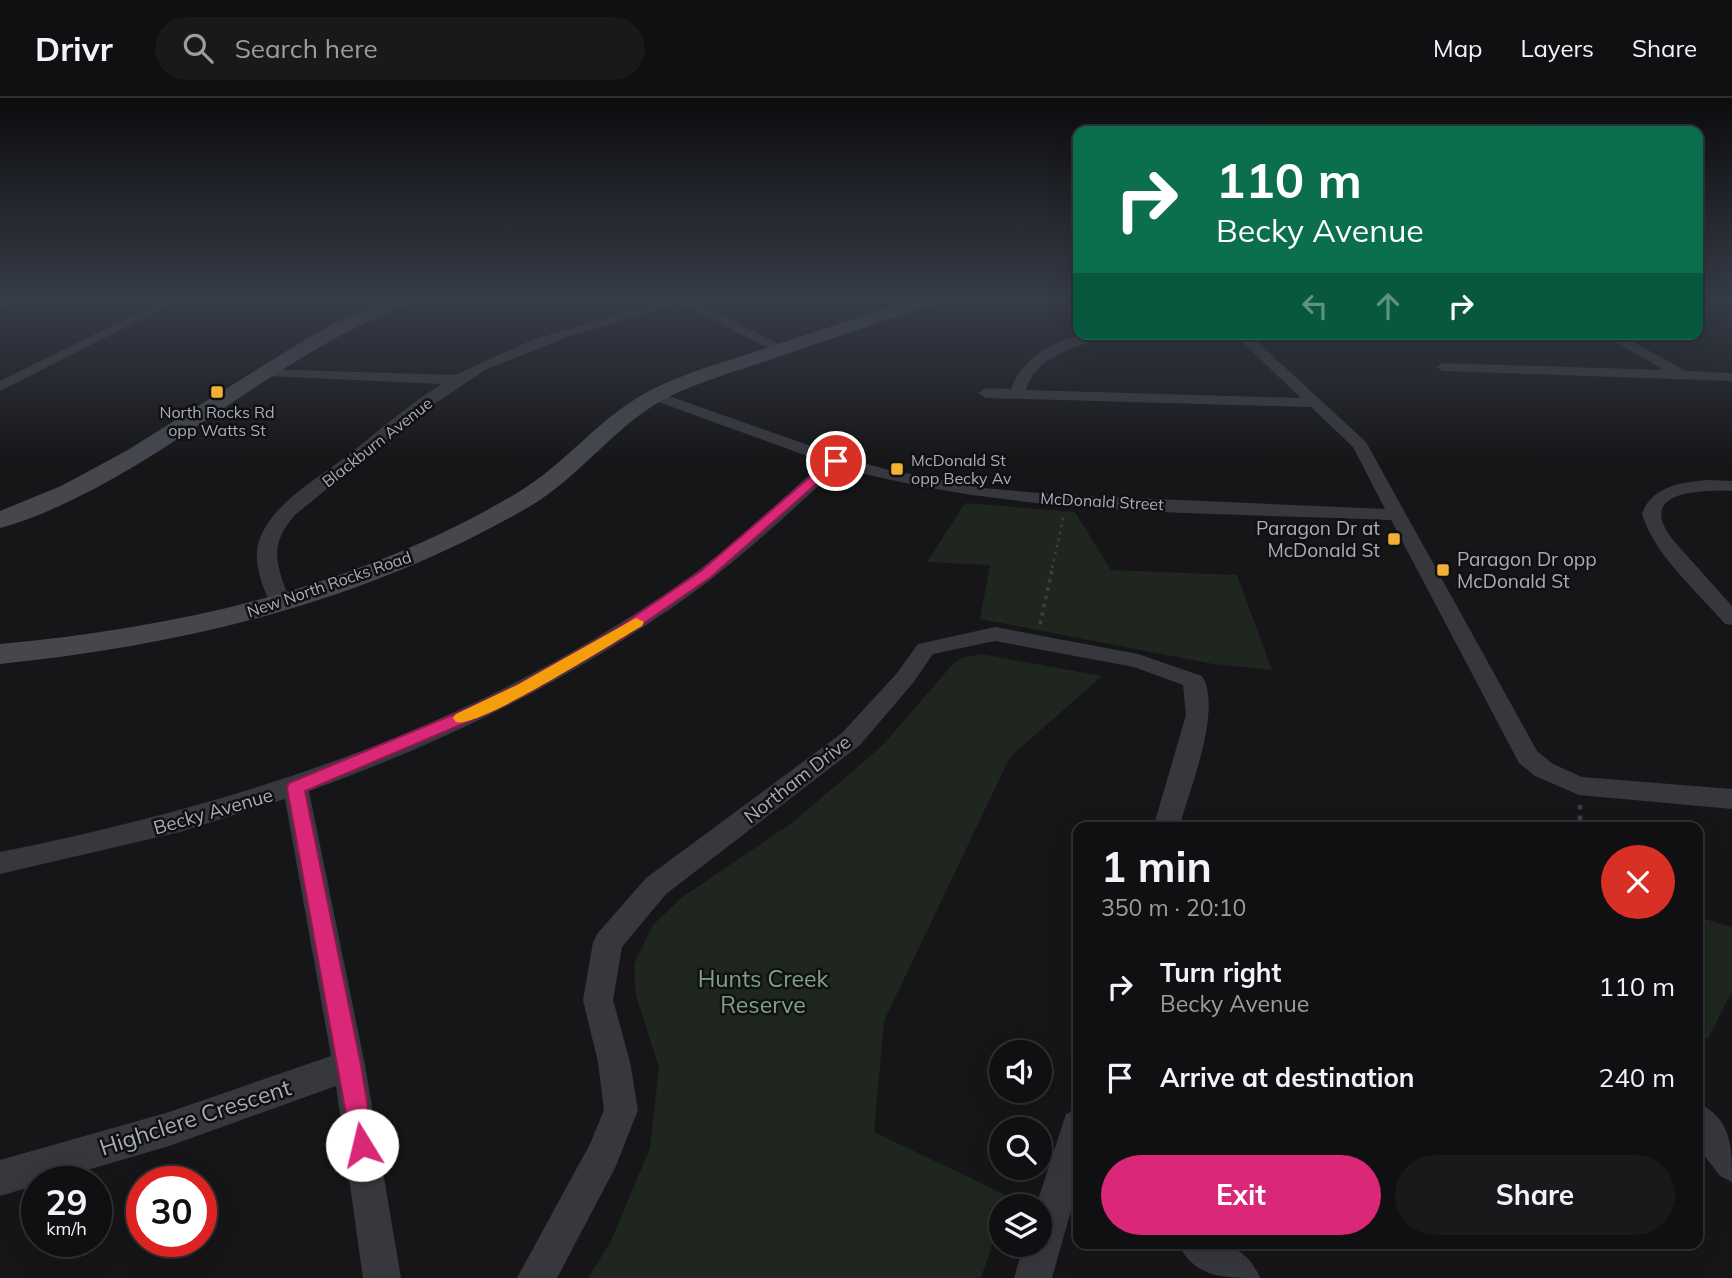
<!DOCTYPE html>
<html lang="en">
<head>
<meta charset="utf-8">
<style>
  :root { --surface:#101012; --page:#19191b; --text:#f1f3f6; --muted:#9c9d9f; --line:#303032; --accent:#db2777 }
  body { margin:0; font-family:Mulish,sans-serif; background:var(--page); color:var(--text); height:100vh; display:flex; flex-direction:column; font-size:26px; white-space:nowrap }
  * { box-sizing:border-box; margin:0 }
  p { font-size:23px; color:var(--muted) }
  .icon { flex:none; width:38px; height:38px; fill:none; stroke:currentColor; stroke-width:2; stroke-linecap:round; stroke-linejoin:round }
  .map { position:relative; flex:1; overflow:hidden }
  .side { position:absolute; left:1073px; top:724px; width:630px; height:427px; display:flex; flex-direction:column; background:var(--surface); border-radius:14px; box-shadow:0 7px 28px #0002,0 0 0 2px var(--line) }
  .side>* { flex:none }
  .hud { position:absolute; left:1073px; top:28px; width:630px; height:214px; border-radius:14px; box-shadow:0 7px 28px #0002,0 0 0 2px var(--line); background:#0b6e4f; color:#fff; overflow:hidden }
  .buttons { position:absolute; left:989px; top:942px; display:grid; gap:14px }
  .buttons a { display:grid; place-items:center; width:63px; height:63px; border-radius:50%; background:var(--surface); box-shadow:0 7px 28px #0002,0 0 0 2px var(--line); font-size:35px }
  .speed { position:absolute; left:21px; top:1068px; display:flex; gap:14px; font-size:35px; font-weight:700; text-align:center }
  .speed>* { display:grid; place-content:center; width:91px; height:91px; border-radius:50%; background:var(--surface); box-shadow:0 7px 28px #0002,0 0 0 2px var(--line); line-height:1 }
  .speed small { font-size:18px; font-weight:400 }
  .speed .limit { border:10px solid #d22; background:#fff; color:#111 }
  .pin { position:absolute; display:grid; place-items:center; width:60px; height:60px; color:#fff; margin:-30px; border:4px solid #fff; border-radius:50%; box-shadow:0 2px 7px #0007 }
  .me { position:absolute; width:77px; margin:-38px; rotate:351deg; stroke-linejoin:round; filter:drop-shadow(0 0 5px #0008) }
  .turn { display:flex; align-items:center; gap:24px; height:147px; padding:0 28px; font-size:32px }
  .turn .icon { width:91px; height:91px; stroke-width:2.5 }
  .turn b { display:block; font-size:49px; line-height:60px }
  .lanes { display:flex; align-items:center; height:66px; padding:0 28px; background:#0003; justify-content:center; gap:35px; direction:ltr }
  .lanes .off { opacity:.35 }
  .round { display:grid; place-items:center; flex:none; width:74px; height:74px; border-radius:37px; background:var(--page) }
  .overview { display:flex; align-items:center; justify-content:space-between; height:119px; padding:0 28px }
  h1 { font-size:42px; font-weight:700; line-height:52px }
  .cta { display:flex; gap:14px; margin-top:auto; padding:14px 28px }
  .cta a { flex:1; height:80px; border-radius:42px; background:var(--accent); color:#fff; font-size:28px; font-weight:700; line-height:80px; text-align:center }
  .cta a+a { background:var(--page); color:var(--text) }
  ul { padding:0; list-style:none }
  li { display:flex; align-items:center; gap:21px; height:91px; padding:0 28px }
  li div { flex:1 }
  li b { display:block; font-size:26px }
  li em { font-style:normal }
  header { display:flex; align-items:center; gap:42px; box-sizing:border-box; height:98px; padding:0 35px; background:var(--surface); border-bottom:2px solid var(--line) }
  header strong { font-size:33px }
  nav { display:flex; gap:38px; margin-inline-start:auto; font-size:24px }
  .search { width:490px; height:63px; background:var(--page); display:flex; align-items:center; gap:18px; box-sizing:border-box; padding:0 24px; border-radius:38px; color:var(--muted); font-size:26px }
  .map>svg:first-child { display:block }
</style>
</head>
<body>
<header>
<strong>Drivr</strong>
<div class="search"><svg class="icon" aria-label="search" viewBox="0 0 24 24"><circle cx="10" cy="10" r="6"/><path d="M15 15l6 6"/></svg>Search here</div>
<nav><a>Map</a><a>Layers</a><a>Share</a></nav>
</header>
<div class="map">
<svg width="1732" height="1180" viewBox="0 0 1732 1180">
  <rect width="100%" height="100%" fill="#161618"/>
  <path fill="#1e261f" d="M965 405 1075 414 1111 472 1237 477 1272 572 1213 566 980 521 990 467 927 464Z
    M980 556 1102 578 1010 659 884 923 874 1034 1008 1098 1005 1108H1001V1120L981 1180H588L610 1145 650 1050 659 969 636 898 634 866 653 827 681 800 793 724 882 648 953 566 962 560Z
    M1698 819 1732 829V893L1708 941 1698 937Z"/>
  <g fill="none" stroke-linecap="round" stroke-linejoin="round">
    <path stroke="#3d3f44" stroke-width="2.5" stroke-dasharray="2.5 4.5" stroke-linecap="butt" d="M1052 470 1064 417"/>
    <path stroke="#3d3f44" stroke-width="3.5" stroke-dasharray="3.5 5" stroke-linecap="butt" d="M1040 526 1053 468"/>
    <path stroke="#3d3f44" stroke-width="4.5" stroke-dasharray="4.5 6" stroke-linecap="butt" d="M1580 707V730"/>
    <path fill="#37383d" fill-rule="evenodd" d="M5 201H21L0 211V203Z
      M166 201H181L0 293V283Z
      M668 201H691L788 251 786 254H776L680 205 570 238 487 271 416 318 295 417C266 450 278 469 291 506L288 510H274C263 494 252 462 259 443 272 405 317 381 347 358 378 333 408 307 442 286L267 278 262 277 260 274 262 271 455 277 532 242Z
      M1088 236 1094 240 1092 243C1064 254 1036 260 1026 292L1301 300 1234 236H1249L1366 344 1537 653 1553 666 1582 679 1732 691V711L1579 697 1535 678 1519 665 1391 422C1207 414 1018 419 839 369 791 413 743 459 690 497 573 581 445 644 309 693L365 967 401 1180H363L336 988 169 1048 50 1083H37V1087L0 1098V1062L169 1014 331 958 285 701 180 734 0 776V754C248 703 463 634 674 490 728 453 775 407 824 364L650 301 647 298 650 295H660L842 359 889 372 983 390 1063 397 1385 411 1353 349 1311 309 986 300 978 295 986 290 1011 291C1022 259 1056 241 1088 236Z
      M1602 236H1619L1686 273 1732 275V283L1443 273 1436 269 1443 265 1664 272Z
      M1710 382 1732 383V393C1699 392 1635 393 1673 442L1732 508V527L1725 526C1696 492 1655 458 1642 416 1652 387 1683 384 1710 382Z
      M995 529 1138 556 1202 578C1223 611 1189 693 1179 730H1153L1186 617 1183 587 1134 569 995 543 933 556 913 585 860 647 666 796 622 849 613 902 630 964 638 1012 615 1070 557 1180H517L590 1046 604 1012 598 964 583 902 593 844 598 835 646 780 842 635 897 575 918 546Z
      M1698 1005C1732 1021 1732 1049 1732 1084L1720 1078 1698 1049Z
      M1078 1011V1088L1052 1180H1014L1024 1146H1040V1108H1036L1066 1016Z
      M1178 1146C1214 1146 1244 1141 1260 1180 1224 1180 1195 1180 1178 1146Z"/>
    <path fill="#45474d" fill-rule="evenodd" d="M390 201H414L411 205C296 248 202 334 94 391 64 406 32 422 0 430V413L61 388 126 353 306 241 342 221Z
      M915 201H940L937 205C882 223 827 242 772 261 737 273 701 283 668 299 616 326 582 377 532 407 369 503 187 547 0 566V546C181 529 359 489 517 395 566 366 600 318 651 292 684 275 720 265 755 254 808 236 861 218 915 201Z"/>
  </g>
  <linearGradient id="sky" x2="0" y2="1"><stop stop-color="#0c0c0d"/><stop offset="0.55" stop-color="#363c48"/><stop offset="1" stop-color="#363c48" stop-opacity="0"/></linearGradient>
  <rect width="1732" height="366" fill="url(#sky)"/>
  <path fill="#db2777" stroke="#8e194d" stroke-width="2" d="M832 360 842 363 711 479 624 539 528 595 486 616 305 693 361 967 374 1047 370 1055 362 1059 353 1055 287 690 289 685 474 608 517 587 613 533 701 473Z"/>
  <path fill="#f59e0b" d="M636 520 644 524 642 528C614 544 478 631 456 624L453 620 456 616 517 587Z"/>
  <g fill="#f2b134" stroke="#111113" stroke-width="2.5">
    <rect x="210" y="287" width="14" height="14" rx="3.5"/>
    <rect x="890" y="364" width="14" height="14" rx="3.5"/>
    <rect x="1387" y="434" width="14" height="14" rx="3.5"/>
    <rect x="1436" y="465" width="14" height="14" rx="3.5"/>
  </g>
  <g text-anchor="middle" dominant-baseline="central" stroke-width="5" stroke-linejoin="round" paint-order="stroke">
    <g font-size="16" fill="#a8adb8" stroke="#111113">
      <text x="217" y="314">North Rocks Rd<tspan x="217" dy="18">opp Watts St</tspan></text>
      <text x="911" y="362" text-anchor="start">McDonald St<tspan x="911" dy="18">opp Becky Av</tspan></text>
    </g>
    <g font-size="16" fill="#a8adb8" stroke="#111113">
      <text transform="translate(377 344) rotate(-38)">Blackburn Avenue</text>
      <text transform="translate(1102 403) rotate(3)">McDonald Street</text>
      <text transform="translate(329 486) rotate(-19)">New North Rocks Road</text>
    </g>
    <g font-size="19" fill="#a8adb8" stroke="#111113" text-anchor="end">
      <text x="1380" y="430">Paragon Dr at<tspan x="1380" dy="22">McDonald St</tspan></text>
      <text x="1457" y="461" text-anchor="start">Paragon Dr opp<tspan x="1457" dy="22">McDonald St</tspan></text>
    </g>
    <g font-size="19" fill="#a8adb8" stroke="#111113">
      <text transform="translate(797 681) rotate(-38)">Northam Drive</text>
      <text transform="translate(213 713) rotate(-16)">Becky Avenue</text>
    </g>
    <g font-size="23" fill="#7fa381" stroke="#111113">
      <text x="763" y="880">Hunts Creek<tspan x="763" dy="26">Reserve</tspan></text>
    </g>
    <g font-size="23" fill="#a8adb8" stroke="#111113">
      <text transform="translate(195 1019) rotate(-18)">Highclere Crescent</text>
    </g>
  </g>
</svg>
<div class="buttons">
<a><svg class="icon" aria-label="sound" viewBox="0 0 24 24"><path d="M4 9h4l5-4v14l-5-4H4zM17 9q2 3 0 6"/></svg></a>
<a><svg class="icon" aria-label="search" viewBox="0 0 24 24"><circle cx="10" cy="10" r="6"/><path d="M15 15l6 6"/></svg></a>
<a><svg class="icon" aria-label="layers" viewBox="0 0 24 24"><path d="M12 4l9 5-9 5-9-5zM3 14l9 5 9-5"/></svg></a>
</div>
<div class="speed"><div>29<small>km/h</small></div><div class="limit">30</div></div>
<div class="pin" style="left:836px;top:363px;background:#d93025"><svg class="icon" aria-label="arrive" viewBox="0 0 24 24"><path d="M6 21V4h12l-3 4 3 4H6"/></svg></div>
<svg class="me" style="left:362px;top:1047px" viewBox="-20 -20 40 40"><circle r="19" fill="#fff"/><path d="M0-13L10 11 0 6-10 11z" fill="#db2777"/></svg>
<div class="hud">
<div class="turn"><svg class="icon" aria-label="right" viewBox="0 0 24 24"><path d="M7 20v-9h11M14 6l5 5-5 5"/></svg><div><b>110 m</b>Becky Avenue</div></div>
<div class="lanes"><svg class="icon off" aria-label="left" viewBox="0 0 24 24"><path d="M17 20v-9H6M10 6l-5 5 5 5"/></svg><svg class="icon off" aria-label="ahead" viewBox="0 0 24 24"><path d="M12 20V5M6 11l6-6 6 6"/></svg><svg class="icon" aria-label="right" viewBox="0 0 24 24"><path d="M7 20v-9h11M14 6l5 5-5 5"/></svg></div>
</div>
<section class="side">
<div class="overview"><div><h1>1 min</h1><p>350 m · 20:10</p></div><a class="round" style="background:#d93025;color:#fff"><svg class="icon" aria-label="close" viewBox="0 0 24 24"><path d="M6 6l12 12M18 6L6 18"/></svg></a></div>
<ul>
<li><svg class="icon" aria-label="right" viewBox="0 0 24 24"><path d="M7 20v-9h11M14 6l5 5-5 5"/></svg><div><b>Turn right</b><p>Becky Avenue</p></div><em>110 m</em></li>
<li><svg class="icon" aria-label="arrive" viewBox="0 0 24 24"><path d="M6 21V4h12l-3 4 3 4H6"/></svg><div><b>Arrive at destination</b></div><em>240 m</em></li>
</ul>
<div class="cta"><a>Exit</a><a>Share</a></div>
</section>
</div>
</body>
</html>
